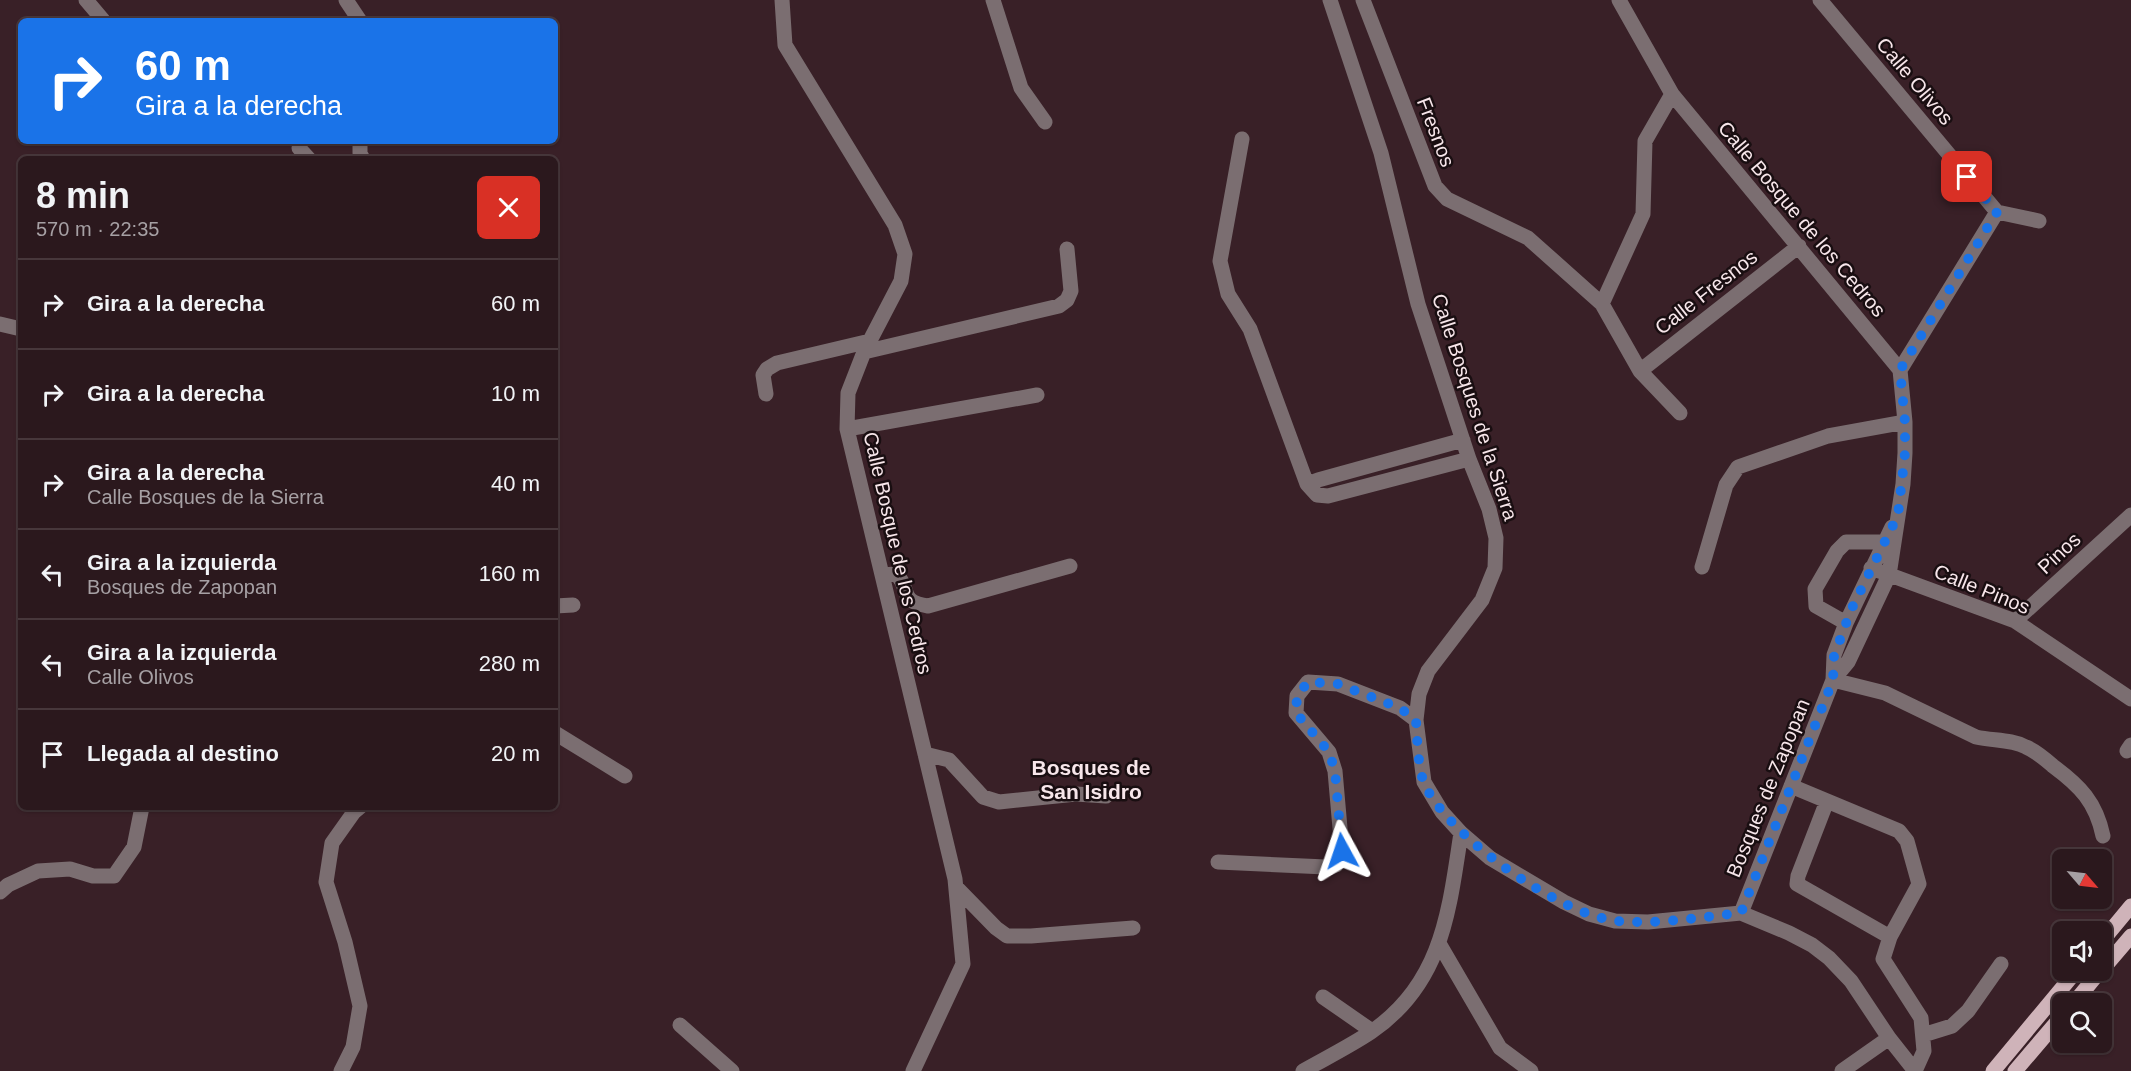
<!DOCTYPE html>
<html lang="es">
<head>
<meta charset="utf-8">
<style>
  :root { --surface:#2b181d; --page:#37252a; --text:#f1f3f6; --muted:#a6a0a4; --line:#47373b }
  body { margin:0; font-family:Helvetica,sans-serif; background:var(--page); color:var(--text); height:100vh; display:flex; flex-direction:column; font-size:22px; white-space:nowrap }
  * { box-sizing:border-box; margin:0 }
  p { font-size:20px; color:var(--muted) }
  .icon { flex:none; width:33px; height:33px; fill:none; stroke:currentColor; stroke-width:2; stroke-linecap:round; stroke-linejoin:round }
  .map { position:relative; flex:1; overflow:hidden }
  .side { position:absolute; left:18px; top:156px; width:540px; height:654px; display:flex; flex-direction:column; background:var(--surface); border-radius:9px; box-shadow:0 2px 4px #0004,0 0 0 2px var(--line) }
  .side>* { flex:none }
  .banner { position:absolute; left:18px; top:18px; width:540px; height:126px; border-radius:9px; box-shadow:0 2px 4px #0004,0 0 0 2px var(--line); background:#1a73e8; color:#fff; overflow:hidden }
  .needle { width:39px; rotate:118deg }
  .fabs { position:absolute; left:2052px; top:849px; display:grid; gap:12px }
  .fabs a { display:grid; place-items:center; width:60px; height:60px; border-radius:9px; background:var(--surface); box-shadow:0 2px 4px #0004,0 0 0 2px var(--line); font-size:30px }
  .pin { position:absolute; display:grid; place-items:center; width:51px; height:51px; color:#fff; margin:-26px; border-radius:12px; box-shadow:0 3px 9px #0006 }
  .me { position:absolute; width:66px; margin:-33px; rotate:355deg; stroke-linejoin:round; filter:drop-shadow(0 0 4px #0008) }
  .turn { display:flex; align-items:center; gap:21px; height:126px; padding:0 18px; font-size:27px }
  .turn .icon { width:78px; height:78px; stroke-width:2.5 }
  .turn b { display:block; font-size:42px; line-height:51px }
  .round { display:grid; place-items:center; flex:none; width:63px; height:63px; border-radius:9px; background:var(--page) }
  .head { display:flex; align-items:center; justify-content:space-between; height:102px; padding:0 18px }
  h1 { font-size:36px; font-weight:600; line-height:45px }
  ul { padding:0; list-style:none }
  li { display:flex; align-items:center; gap:18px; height:90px; padding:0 18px; border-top:2px solid var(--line) }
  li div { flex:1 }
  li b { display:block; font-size:22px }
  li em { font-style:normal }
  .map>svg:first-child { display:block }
</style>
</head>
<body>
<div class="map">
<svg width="2131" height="1071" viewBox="0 0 2131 1071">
  <rect width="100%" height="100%" fill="#392027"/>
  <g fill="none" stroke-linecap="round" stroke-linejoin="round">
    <path stroke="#7b6e71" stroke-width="15" d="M86 0 103 20
      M346 0 360 21
      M782 0 785 45 895 225 905 254 901 281 864 352 848 393 847 429 955 879 963 964 913 1071
      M993 0 1021 88 1045 122
      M1330 0 1381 153 1418 304 1469 459 1489 509 1496 538 1495 568 1482 600 1428 671 1419 694 1416 720 1424 782 1442 812 1461 833 1490 858 1564 902 1589 914 1615 921 1648 922 1741 913 1789 933 1812 945 1829 958 1851 981 1889 1038 1915 1071
      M1363 0 1435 186 1447 199 1528 238 1602 304 1640 371 1680 413
      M1619 0 1672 94 1900 370
      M1820 0 1997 212 2039 221
      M1242 139 1220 261 1228 294 1250 329 1307 484 1317 495 1328 496 1469 459
      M360 141V153L363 159
      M299 148 309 159
      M1602 304 1643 214 1645 141 1672 94
      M0 324 21 329
      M864 352 1059 306 1067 300 1071 291 1067 249
      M1640 371 1799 246
      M766 394 763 375 767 369 777 363 870 341
      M847 429 1037 395
      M1307 484 1318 480 1463 440
      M1702 567 1726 485 1738 467 1828 436 1905 422
      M1871 568 2015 621 2131 699
      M882 575 896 574C912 589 897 601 928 606L1070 566
      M555 606 573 605
      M2015 621 2131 515
      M1846 623 1816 606 1815 589 1837 551 1846 542H1885L1891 544
      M1833 680 1885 693 1976 737C1993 741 2011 739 2026 747 2036 751 2045 759 2053 766 2080 786 2096 802 2103 836
      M1833 680 1834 655 1846 623 1892 527
      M555 733 625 776
      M2127 751 2131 745
      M925 754 949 760 983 797 999 802 1076 794 1106 796
      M1791 786 1899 831 1907 841 1919 884 1890 937 1883 959 1921 1018 1924 1051 1915 1071
      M1827 801 1798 876 1797 884 1890 937
      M1218 862 1326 867 1336 865 1342 851 1335 771 1329 752 1296 713 1297 696 1308 682 1338 684 1400 708 1416 720
      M956 887 996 928 1007 936H1031L1133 928
      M0 892 8 885 38 871 70 869 93 876H114L134 847 142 807
      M1741 913 1833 680 1848 662 1889 575 1903 484 1905 453V422L1900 370 1997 212
      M1440 945 1500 1048 1531 1071
      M1323 997 1372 1031
      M680 1025 732 1071
      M1923 1035 1952 1026 1968 1011 2001 964
      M341 1071 353 1047 360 1006 345 942 326 882 332 843 354 812 360 807
      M1303 1071C1326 1058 1350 1046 1371 1032 1443 983 1449 910 1461 833
      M1842 1071 1889 1038"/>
    <path stroke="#cfb3b9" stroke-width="15" d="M2102 941 2131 906
      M2102 970 2131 936
      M2073 1004 2101 970
      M1993 1071 2077 970
      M2015 1071 2062 1016"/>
  </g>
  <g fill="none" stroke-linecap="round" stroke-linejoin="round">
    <path stroke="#1a73e8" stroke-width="10" stroke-dasharray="0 18" d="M1342 851 1335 771 1329 752 1296 713 1297 696 1308 682 1338 684 1400 708 1416 720C1417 736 1418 768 1424 783 1447 836 1560 915 1617 921 1658 925 1700 917 1741 913L1833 680 1834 656 1851 610 1898 515 1905 453V422L1900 370 1997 212 1967 177"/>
  </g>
  <g text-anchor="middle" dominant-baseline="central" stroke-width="5" stroke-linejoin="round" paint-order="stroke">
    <g font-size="20" fill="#f7e6ea" stroke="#190e11">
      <text transform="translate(1915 81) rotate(50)">Calle Olivos</text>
      <text transform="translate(1436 132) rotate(69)">Fresnos</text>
      <text transform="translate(1802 219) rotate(50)">Calle Bosque de los Cedros</text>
      <text transform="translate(1706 292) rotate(-38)">Calle Fresnos</text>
      <text transform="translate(1475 407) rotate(72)">Calle Bosques de la Sierra</text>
      <text transform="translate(898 553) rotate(77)">Calle Bosque de los Cedros</text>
      <text transform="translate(2059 553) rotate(-43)">Pinos</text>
      <text transform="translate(1982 589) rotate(22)">Calle Pinos</text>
      <text transform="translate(1768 788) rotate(-68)">Bosques de Zapopan</text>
    </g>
    <g font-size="21" font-weight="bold" fill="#f7e6ea" stroke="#190e11">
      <text x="1091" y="767">Bosques de<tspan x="1091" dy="24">San Isidro</tspan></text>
    </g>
  </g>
</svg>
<div class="fabs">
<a><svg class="needle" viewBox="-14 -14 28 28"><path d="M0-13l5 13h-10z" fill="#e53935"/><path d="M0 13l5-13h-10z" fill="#a6a0a4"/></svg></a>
<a><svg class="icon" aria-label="sound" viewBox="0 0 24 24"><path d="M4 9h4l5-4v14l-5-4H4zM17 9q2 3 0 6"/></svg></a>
<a><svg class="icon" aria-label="search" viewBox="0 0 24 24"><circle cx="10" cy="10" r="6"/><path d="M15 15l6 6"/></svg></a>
</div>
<div class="pin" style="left:1967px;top:177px;background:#d93025"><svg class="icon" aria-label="arrive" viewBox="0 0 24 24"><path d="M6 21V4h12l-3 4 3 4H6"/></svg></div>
<svg class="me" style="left:1342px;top:851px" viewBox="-20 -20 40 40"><path d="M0-17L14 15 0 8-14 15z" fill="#1a73e8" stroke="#fff" stroke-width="4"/></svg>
<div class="banner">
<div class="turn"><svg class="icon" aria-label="right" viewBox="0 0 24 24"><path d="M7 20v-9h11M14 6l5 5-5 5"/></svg><div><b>60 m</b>Gira a la derecha</div></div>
</div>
<section class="side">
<div class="head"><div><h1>8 min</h1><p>570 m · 22:35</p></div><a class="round" style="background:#d93025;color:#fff"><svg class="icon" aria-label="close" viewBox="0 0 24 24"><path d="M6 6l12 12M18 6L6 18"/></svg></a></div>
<ul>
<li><svg class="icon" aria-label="right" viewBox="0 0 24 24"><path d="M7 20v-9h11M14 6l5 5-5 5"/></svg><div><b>Gira a la derecha</b></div><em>60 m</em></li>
<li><svg class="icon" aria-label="right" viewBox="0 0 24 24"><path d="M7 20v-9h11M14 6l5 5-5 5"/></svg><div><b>Gira a la derecha</b></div><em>10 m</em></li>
<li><svg class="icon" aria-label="right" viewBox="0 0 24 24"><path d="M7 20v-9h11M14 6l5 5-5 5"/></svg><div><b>Gira a la derecha</b><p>Calle Bosques de la Sierra</p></div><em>40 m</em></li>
<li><svg class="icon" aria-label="left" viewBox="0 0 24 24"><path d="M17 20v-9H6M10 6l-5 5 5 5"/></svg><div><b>Gira a la izquierda</b><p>Bosques de Zapopan</p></div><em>160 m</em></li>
<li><svg class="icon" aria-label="left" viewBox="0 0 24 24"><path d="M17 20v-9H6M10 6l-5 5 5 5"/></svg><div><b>Gira a la izquierda</b><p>Calle Olivos</p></div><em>280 m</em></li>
<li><svg class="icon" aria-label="arrive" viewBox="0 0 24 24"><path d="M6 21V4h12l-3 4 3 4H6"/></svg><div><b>Llegada al destino</b></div><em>20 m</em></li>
</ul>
</section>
</div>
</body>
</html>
